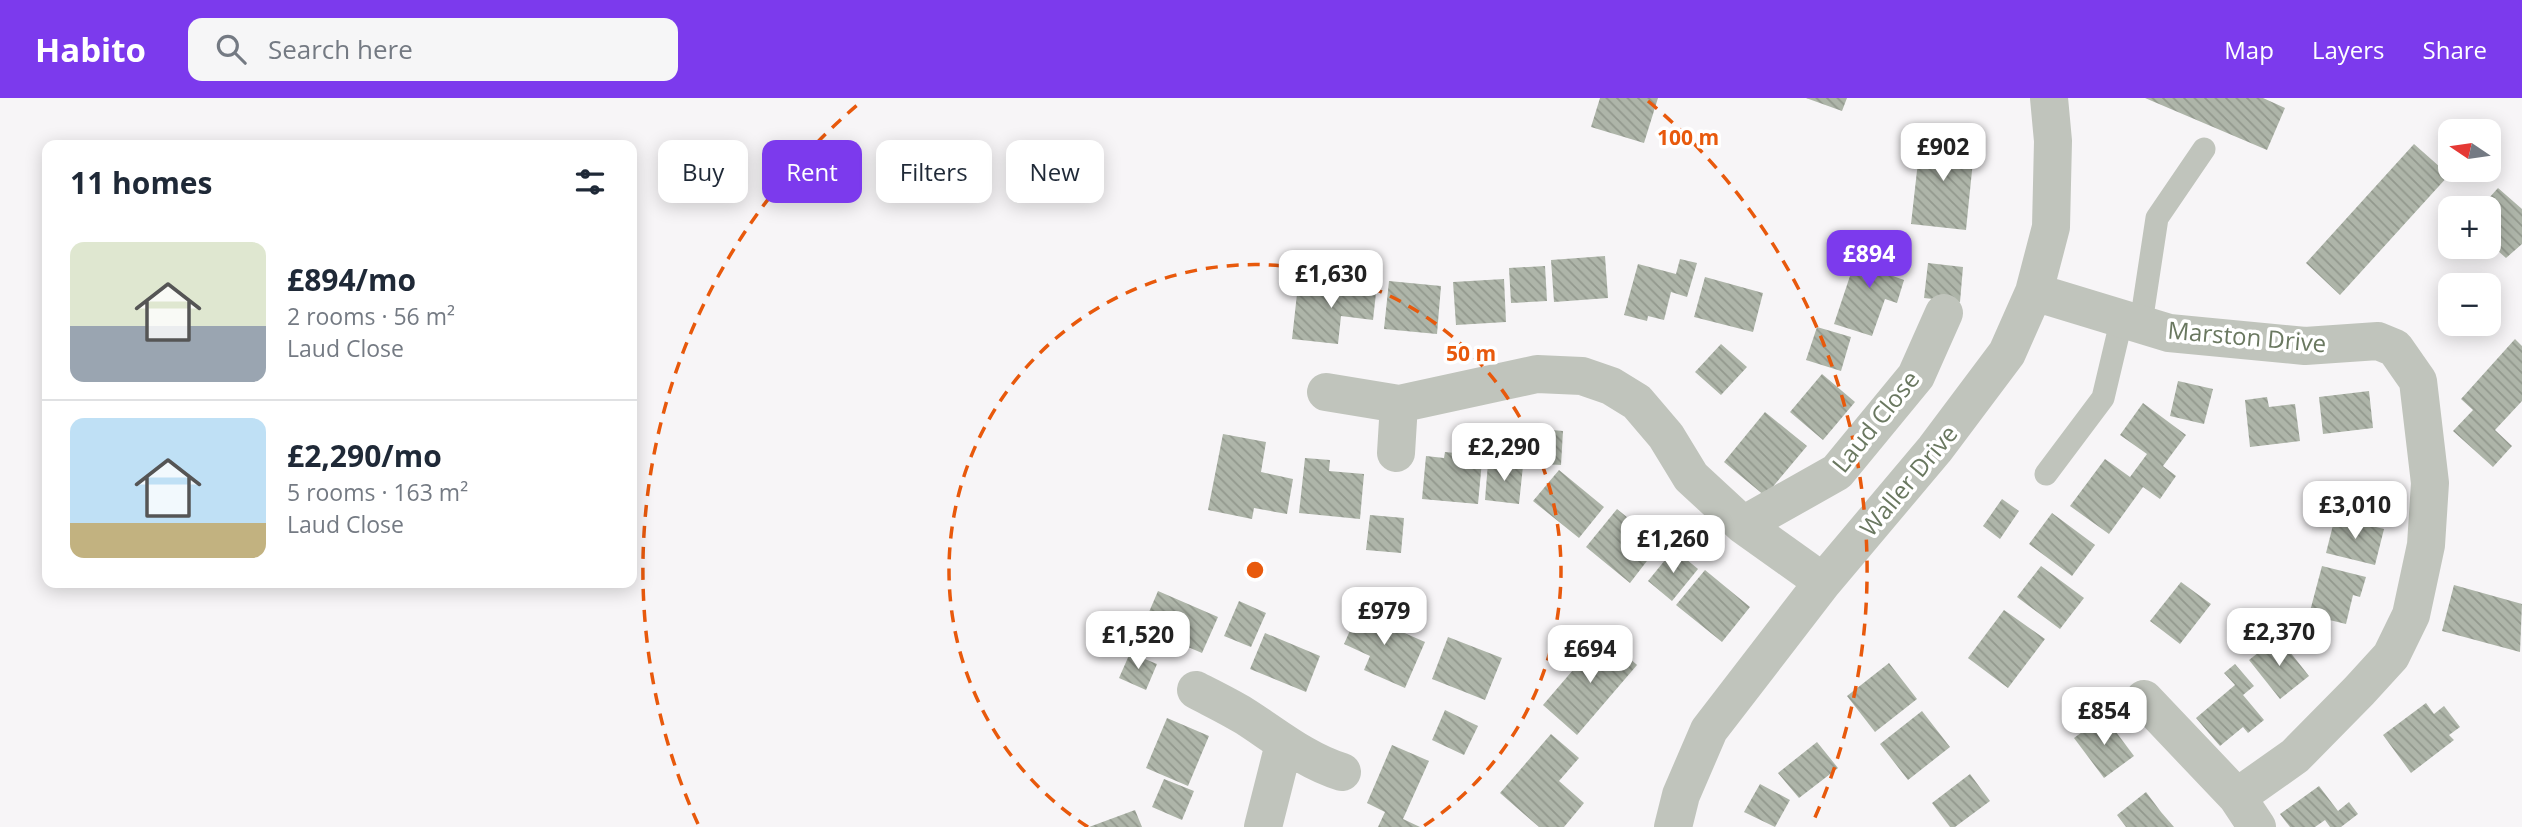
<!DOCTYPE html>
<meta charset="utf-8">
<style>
body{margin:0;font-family:"Open Sans",sans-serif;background:#f6f6f7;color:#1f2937;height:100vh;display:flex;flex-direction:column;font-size:26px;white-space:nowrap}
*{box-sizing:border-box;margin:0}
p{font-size:23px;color:#747a83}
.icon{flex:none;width:38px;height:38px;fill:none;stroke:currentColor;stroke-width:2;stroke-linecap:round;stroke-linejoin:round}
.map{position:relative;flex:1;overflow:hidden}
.side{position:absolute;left:42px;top:42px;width:595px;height:448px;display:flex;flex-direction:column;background:#fff;border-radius:14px;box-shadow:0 4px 18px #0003}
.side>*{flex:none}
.top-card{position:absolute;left:658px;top:42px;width:665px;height:63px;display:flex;gap:14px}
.needle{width:46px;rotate:283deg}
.fabs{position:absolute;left:2438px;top:21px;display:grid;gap:14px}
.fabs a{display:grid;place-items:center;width:63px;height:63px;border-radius:14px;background:#fff;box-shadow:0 4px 18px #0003;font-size:35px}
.price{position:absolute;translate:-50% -60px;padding:0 16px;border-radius:14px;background:#fff;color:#222;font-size:23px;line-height:46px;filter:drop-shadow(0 2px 4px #0008)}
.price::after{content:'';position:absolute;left:50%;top:42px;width:21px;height:16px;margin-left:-10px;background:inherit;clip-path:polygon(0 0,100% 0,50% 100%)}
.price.current{background:#7c3aed;color:#fff}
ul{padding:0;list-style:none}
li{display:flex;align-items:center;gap:21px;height:175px;padding:0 28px}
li+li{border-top:2px solid #e0e1e3}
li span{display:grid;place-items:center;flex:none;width:196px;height:140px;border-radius:14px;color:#555}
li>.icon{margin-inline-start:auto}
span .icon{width:84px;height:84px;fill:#fffc;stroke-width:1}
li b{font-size:30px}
h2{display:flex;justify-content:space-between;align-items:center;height:84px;padding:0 28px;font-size:30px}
.pill{padding:0 24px;border-radius:14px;background:#fff;box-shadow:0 4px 18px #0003;font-size:24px;line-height:63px}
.pill.current{background:#7c3aed;color:#fff}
header{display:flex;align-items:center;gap:42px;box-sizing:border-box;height:98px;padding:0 35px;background:#7c3aed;color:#fff}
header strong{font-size:33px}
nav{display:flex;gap:38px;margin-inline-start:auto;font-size:24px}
.search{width:490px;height:63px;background:#f6f6f7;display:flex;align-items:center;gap:18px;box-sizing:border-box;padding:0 24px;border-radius:14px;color:#747a83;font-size:26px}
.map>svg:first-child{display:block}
.building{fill:url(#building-back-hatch)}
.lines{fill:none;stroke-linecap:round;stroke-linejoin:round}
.service{stroke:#c0c4bc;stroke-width:23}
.minor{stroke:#c0c4bc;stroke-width:38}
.ring{fill:none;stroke:#e8590c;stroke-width:3.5;stroke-dasharray:12 9}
.labels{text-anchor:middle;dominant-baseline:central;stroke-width:7;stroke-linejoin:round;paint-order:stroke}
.street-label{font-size:24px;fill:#6a7860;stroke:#fff}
.centre{fill:#e8590c;stroke:#fff;stroke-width:3.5}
.ring-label{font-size:21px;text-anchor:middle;font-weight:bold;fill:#e8590c;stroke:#fff;stroke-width:7;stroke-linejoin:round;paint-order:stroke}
</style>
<header>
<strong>Habito</strong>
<div class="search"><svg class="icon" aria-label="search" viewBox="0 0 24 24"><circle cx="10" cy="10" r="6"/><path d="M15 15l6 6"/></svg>Search here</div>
<nav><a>Map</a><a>Layers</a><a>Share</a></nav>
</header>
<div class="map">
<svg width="2522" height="729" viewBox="0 0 2522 729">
<defs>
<pattern id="building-back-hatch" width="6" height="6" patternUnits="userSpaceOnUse" patternTransform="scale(1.75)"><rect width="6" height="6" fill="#aeb5a9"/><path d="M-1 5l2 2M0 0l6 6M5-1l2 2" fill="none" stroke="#92988d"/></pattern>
</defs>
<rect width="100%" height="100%" fill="#f7f5f7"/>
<path class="building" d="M1600 0H1658L1644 45 1591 29Z
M1806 0H1847L1842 13Z
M2145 0H2263L2285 10 2267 52Z
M1921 37 1975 43 1966 132 1911 126Z
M2414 46 2449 77 2340 197 2306 165Z
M2498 90 2522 111V146L2506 160 2488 144V110H2480Z
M1861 145 1899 157 1893 178 1904 182 1897 205 1885 201 1872 238 1834 226Z
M1605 158 1608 200 1554 204 1551 162Z
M1680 161 1697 165 1687 199 1671 194 1664 222 1648 218 1647 223 1624 217 1638 166 1676 176Z
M1928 165 1963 169 1960 204 1924 200Z
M1545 168 1547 203 1511 205 1509 170Z
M1705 179 1763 195 1753 234 1694 219Z
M1504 181 1506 224 1456 227 1453 184Z
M1345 182 1377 186 1373 222 1341 218 1338 246 1292 241 1298 187 1343 192Z
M1389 183 1441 188 1437 236 1384 231Z
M1817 229 1851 239 1841 273 1806 262Z
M2515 241 2522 248V303L2495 332 2512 348 2493 369 2453 333 2473 312 2461 301Z
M1721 246 1747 269 1721 297 1695 274Z
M1822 276 1855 304 1823 342 1790 314Z
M2178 283 2213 291 2204 326 2170 318Z
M2369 293 2373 330 2323 336 2319 299Z
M2267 299 2269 309 2295 306 2300 343 2250 349 2245 302Z
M2143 305 2186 337 2163 368 2176 378 2160 401 2143 389 2109 436 2070 408 2105 361 2130 379 2147 356 2120 337Z
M1765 314 1807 348 1765 398 1724 364Z
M1531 330 1563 333 1561 367 1528 365Z
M1223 336 1266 344 1261 374 1293 381 1287 416 1254 410 1252 421 1208 412Z
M1445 354 1466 356 1465 362 1482 363 1478 406 1422 401 1426 358 1444 360Z
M1305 360 1330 362 1329 373 1364 376 1360 421 1299 415Z
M1488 365 1523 368 1519 406 1485 402Z
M1559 372 1604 409 1579 440 1533 403Z
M2002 401 2019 413 2000 441 1983 428Z
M1617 411 1660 446 1630 485 1586 449Z
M2052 415 2095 447 2072 478 2029 446Z
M1370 417 1404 420 1401 455 1366 452Z
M2335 419 2384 431 2375 467 2326 455Z
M1674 451 1698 471 1672 503 1648 483Z
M2041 468 2084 500 2060 531 2017 499Z
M2322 468 2366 479 2360 499 2353 497 2346 526 2309 517Z
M1705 472 1750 509 1722 544 1676 507Z
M2181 484 2211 506 2180 546 2150 523Z
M2454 487 2522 506 2520 554 2442 533Z
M1158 493 1218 519 1202 555 1167 540 1162 553 1137 542Z
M1239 503 1266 515 1251 549 1224 538Z
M1362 506 1388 518 1384 526 1425 544 1405 590 1364 572 1370 558 1344 546Z
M2004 512 2045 541 2008 590 1968 560Z
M1265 535 1320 558 1306 594 1250 571Z
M1603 537 1637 567 1577 637 1543 607Z
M1448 539 1502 560 1485 602 1432 581Z
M2278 539 2309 578 2280 601 2249 562Z
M1130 555 1157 566 1146 592 1119 580Z
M1889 565 1917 601 1875 634 1847 598Z
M2235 566 2254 588 2243 597 2264 622 2248 635 2243 629 2220 648 2196 620 2235 587 2224 575Z
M2426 605 2434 616 2444 608 2460 629 2449 637 2454 642 2411 675 2383 637Z
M1445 612 1478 628 1464 657 1432 642Z
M1922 613 1950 649 1908 682 1880 646Z
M2104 618 2134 658 2104 680 2074 640Z
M1167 620 1209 638 1188 688 1146 670Z
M1551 636 1579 660 1559 683 1584 705 1564 729H1539L1500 695Z
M1817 644 1838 670 1799 700 1778 675Z
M1392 647 1429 663 1403 721 1420 729H1378L1385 714 1367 705Z
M1970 676 1990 703 1955 729H1950L1932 705Z
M1164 681 1194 693 1182 722 1152 709Z
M1760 686 1790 702 1775 729 1744 714Z
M2319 688 2338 713 2349 704 2358 716 2341 729H2330L2325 722 2315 729H2290L2280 716Z
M2146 694 2161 714 2174 729H2126L2117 717Z
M1135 712 1142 729H1089Z"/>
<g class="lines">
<path class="service" d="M2141 225 2157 120 2204 51
M2046 376 2103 300 2122 220"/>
<path class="minor" d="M2034 194 2169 235 2305 248 2378 243 2395 250 2418 283 2430 385 2426 447 2411 517 2391 558 2359 593 2295 658 2237 699
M1326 294 1399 306 1537 276 1582 278 1611 288 1637 304 1666 338 1691 379 1743 427 1823 484
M1396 355 1399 306
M1743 427 1837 374 1916 278 1944 215
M1196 592C1213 601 1230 609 1246 619 1277 639 1306 663 1342 674
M2144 601 2237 699 2257 729
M1263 729 1284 646
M1673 729 1681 697 1709 632 1823 484 1935 351 2007 255 2034 194 2051 129 2053 43 2049 0"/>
</g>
<g class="ring">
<path d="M1088 729A306 306 0 1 1 1422 729"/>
<path d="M698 726A612 612 0 0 1 862 3M1648 3A612 612 0 0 1 1812 726"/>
</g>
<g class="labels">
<g class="street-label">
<text transform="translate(2247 238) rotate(5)">Marston Drive</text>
<text transform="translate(1875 323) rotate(-51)">Laud Close</text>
<text transform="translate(1908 382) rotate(-50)">Waller Drive</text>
</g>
</g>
<circle cx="1255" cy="472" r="10" class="centre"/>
<g class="ring-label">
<text x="1688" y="47">100 m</text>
<text x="1471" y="263">50 m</text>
</g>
</svg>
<div class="fabs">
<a><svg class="needle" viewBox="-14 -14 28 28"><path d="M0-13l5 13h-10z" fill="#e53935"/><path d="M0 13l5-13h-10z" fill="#747a83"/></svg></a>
<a>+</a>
<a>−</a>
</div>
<b class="price" style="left:1943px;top:85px">£902</b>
<b class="price current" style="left:1869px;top:192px">£894</b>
<b class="price" style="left:1331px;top:212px">£1,630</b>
<b class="price" style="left:1504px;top:385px">£2,290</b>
<b class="price" style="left:2355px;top:443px">£3,010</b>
<b class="price" style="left:1673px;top:477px">£1,260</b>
<b class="price" style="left:1384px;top:549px">£979</b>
<b class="price" style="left:2279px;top:570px">£2,370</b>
<b class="price" style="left:1138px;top:573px">£1,520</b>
<b class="price" style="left:1590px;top:587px">£694</b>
<b class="price" style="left:2104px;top:649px">£854</b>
<div class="top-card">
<a class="pill">Buy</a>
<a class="pill current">Rent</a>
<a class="pill">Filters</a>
<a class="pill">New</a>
</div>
<section class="side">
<h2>11 homes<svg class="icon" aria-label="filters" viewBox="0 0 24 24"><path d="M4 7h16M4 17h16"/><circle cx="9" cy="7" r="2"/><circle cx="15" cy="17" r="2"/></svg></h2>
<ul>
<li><span style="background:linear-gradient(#dfe7d0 60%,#9aa5b1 0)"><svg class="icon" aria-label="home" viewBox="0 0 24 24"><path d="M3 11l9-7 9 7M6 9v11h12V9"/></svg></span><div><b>£894/mo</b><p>2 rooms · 56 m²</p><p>Laud Close</p></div></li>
<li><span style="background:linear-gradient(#bfe0f5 75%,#c2b280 0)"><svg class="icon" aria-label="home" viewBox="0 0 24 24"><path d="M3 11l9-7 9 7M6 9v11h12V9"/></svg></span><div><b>£2,290/mo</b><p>5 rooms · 163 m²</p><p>Laud Close</p></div></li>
</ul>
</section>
</div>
